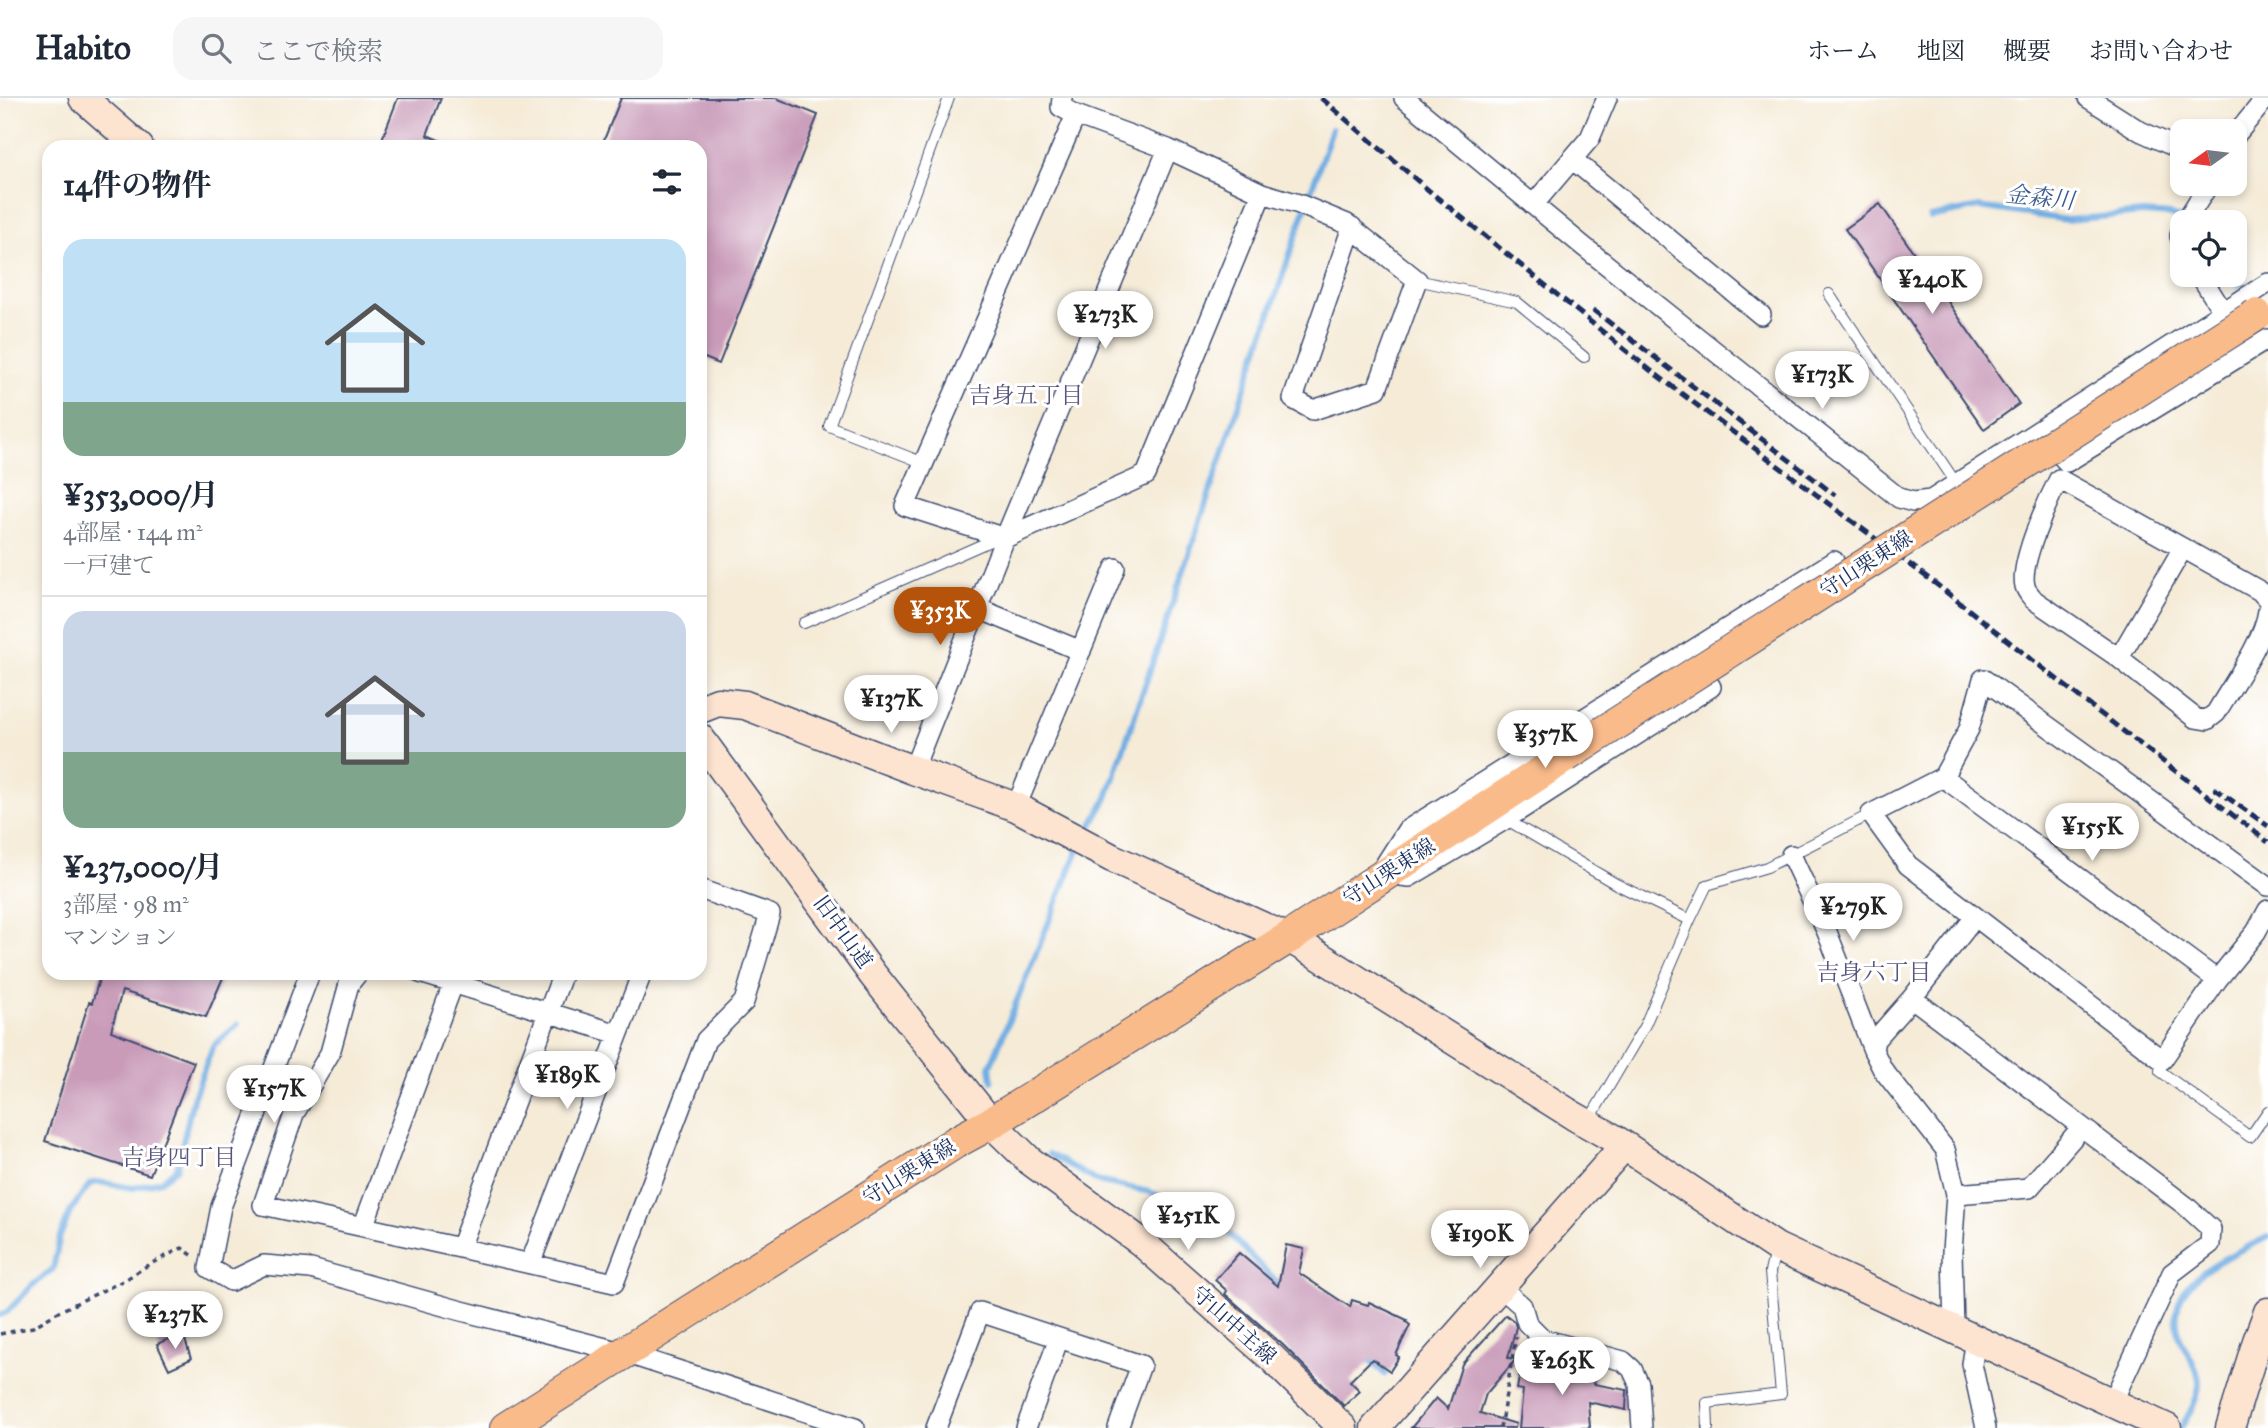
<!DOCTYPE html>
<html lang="ja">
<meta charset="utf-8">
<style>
body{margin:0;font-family:"IM FELL Great Primer","Noto Serif JP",serif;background:#f6f6f7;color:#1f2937;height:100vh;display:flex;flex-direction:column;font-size:26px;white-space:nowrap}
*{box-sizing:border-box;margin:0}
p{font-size:23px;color:#747a83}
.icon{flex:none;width:38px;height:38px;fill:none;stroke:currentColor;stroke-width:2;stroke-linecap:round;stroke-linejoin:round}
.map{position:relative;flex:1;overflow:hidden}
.side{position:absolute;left:42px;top:42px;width:665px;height:840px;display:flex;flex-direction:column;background:#fff;border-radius:21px;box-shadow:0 4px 10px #0003}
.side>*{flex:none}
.needle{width:46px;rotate:256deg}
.tools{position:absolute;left:2170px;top:21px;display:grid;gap:14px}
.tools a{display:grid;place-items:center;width:77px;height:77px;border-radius:14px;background:#fff;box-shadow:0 4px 10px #0003;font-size:35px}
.price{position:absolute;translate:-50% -60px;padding:0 16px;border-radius:24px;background:#fff;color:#222;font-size:23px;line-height:46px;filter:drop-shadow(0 2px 4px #0008)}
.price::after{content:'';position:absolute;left:50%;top:42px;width:21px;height:16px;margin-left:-10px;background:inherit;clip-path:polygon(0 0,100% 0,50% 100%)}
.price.on{background:#b45309;color:#fff}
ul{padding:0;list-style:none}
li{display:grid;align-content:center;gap:14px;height:371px;padding:0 21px}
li+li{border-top:2px solid #e0e1e3}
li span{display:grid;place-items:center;height:217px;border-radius:21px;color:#555}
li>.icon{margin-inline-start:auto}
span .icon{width:126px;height:126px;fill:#fffc;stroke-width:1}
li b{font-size:30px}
h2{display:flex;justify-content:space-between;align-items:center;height:84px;padding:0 21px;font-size:30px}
header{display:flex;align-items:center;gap:42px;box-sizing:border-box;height:98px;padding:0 35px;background:#fff;border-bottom:2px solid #e0e1e3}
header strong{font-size:33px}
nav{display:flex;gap:38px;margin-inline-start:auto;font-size:24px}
.search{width:490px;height:63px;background:#f6f6f7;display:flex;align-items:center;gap:18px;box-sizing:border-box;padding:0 24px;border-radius:21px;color:#747a83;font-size:26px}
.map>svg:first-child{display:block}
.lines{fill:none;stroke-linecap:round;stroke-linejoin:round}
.stream{stroke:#71ade3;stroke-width:6}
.building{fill:#c99bb9}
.lane-casing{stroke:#3c4b70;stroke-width:12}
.street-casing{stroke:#3c4b70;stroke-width:22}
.secondary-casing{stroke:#3c4b70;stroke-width:31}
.primary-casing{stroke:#3c4b70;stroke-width:34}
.path{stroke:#3c4b70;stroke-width:3.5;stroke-dasharray:5 5;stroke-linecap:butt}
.lane{stroke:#fff;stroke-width:10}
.street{stroke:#fff;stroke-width:19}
.secondary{stroke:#fde4d1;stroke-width:28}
.primary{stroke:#fabb8b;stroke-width:32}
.rail{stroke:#1b2f5e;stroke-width:5;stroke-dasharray:10 5;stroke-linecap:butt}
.primary-bridge-casing{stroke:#3c4b70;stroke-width:34;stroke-linecap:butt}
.primary-bridge{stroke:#fabb8b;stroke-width:32}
.labels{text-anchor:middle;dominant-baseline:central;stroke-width:6;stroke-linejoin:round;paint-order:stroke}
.street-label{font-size:21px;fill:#1b2f5e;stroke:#fff}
.water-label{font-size:23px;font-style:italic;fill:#395b8d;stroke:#fff}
.neighbourhood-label{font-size:23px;fill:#58557e;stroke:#fff}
</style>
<header>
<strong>Habito</strong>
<div class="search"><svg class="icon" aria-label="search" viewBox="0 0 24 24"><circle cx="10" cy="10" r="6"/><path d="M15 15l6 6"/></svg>ここで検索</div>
<nav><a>ホーム</a><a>地図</a><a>概要</a><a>お問い合わせ</a></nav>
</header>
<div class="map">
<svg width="2268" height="1330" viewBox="0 0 2268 1330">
<rect width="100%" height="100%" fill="#fff"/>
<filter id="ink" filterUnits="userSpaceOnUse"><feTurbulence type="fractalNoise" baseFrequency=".0143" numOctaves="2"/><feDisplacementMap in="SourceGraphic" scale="14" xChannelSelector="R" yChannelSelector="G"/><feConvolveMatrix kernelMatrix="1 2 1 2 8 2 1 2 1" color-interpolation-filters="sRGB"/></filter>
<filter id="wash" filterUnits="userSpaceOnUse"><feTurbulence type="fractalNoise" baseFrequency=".00686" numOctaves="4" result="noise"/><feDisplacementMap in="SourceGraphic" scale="28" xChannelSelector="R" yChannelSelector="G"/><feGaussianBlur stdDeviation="1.57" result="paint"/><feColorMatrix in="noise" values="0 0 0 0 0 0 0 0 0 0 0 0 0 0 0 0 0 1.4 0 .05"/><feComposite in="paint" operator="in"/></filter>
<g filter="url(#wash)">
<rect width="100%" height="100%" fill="#f5ebd7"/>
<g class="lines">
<path class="stream" d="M1930 119 1979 109 2067 122 2143 115 2171 117 2183 122
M2225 177 2238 187 2250 190
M1085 739 1107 700 1332 31
M992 983 990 969 1078 752
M1049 1056 1097 1083 1150 1094 1216 1122 1283 1191
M0 1217 7 1214 34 1186 53 1171 60 1138 71 1112 90 1086 98 1084 133 1090 161 1083 177 1070 193 1001 213 948 238 926
M1365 1258 1385 1276
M2181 1330C2188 1317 2199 1301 2199 1285 2199 1268 2183 1252 2179 1236 2163 1181 2230 1158 2268 1139"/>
</g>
<g id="blocks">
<path class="building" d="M398 0H441L427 37 455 49H379Z
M621 0H776L818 17 719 266 700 258V49H601Z
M1880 106 2019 306 1984 331 1845 131Z
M101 875H225L206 919 122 893 111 933 194 964 150 1077 45 1043 89 904 92 905Z
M1286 1147 1304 1151 1299 1175 1350 1209 1352 1202 1368 1207 1369 1204 1407 1222 1406 1224 1410 1227 1396 1257 1399 1259 1390 1273 1372 1261 1350 1283 1360 1293 1344 1308 1283 1247 1225 1196 1227 1193 1215 1182 1239 1155 1278 1188Z
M1506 1217 1514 1223 1516 1229 1508 1260 1516 1261 1486 1296 1480 1315 1516 1326 1515 1330H1411L1436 1300 1448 1311 1462 1266Z
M183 1235 191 1261 169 1271 157 1246Z
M1522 1262 1570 1271 1569 1274 1595 1278 1594 1286 1627 1292 1626 1312 1588 1304 1590 1329 1587 1330H1519L1523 1292 1517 1291Z"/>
</g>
</g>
<g filter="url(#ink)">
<use href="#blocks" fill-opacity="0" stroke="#3c4b70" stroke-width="2"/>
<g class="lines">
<g class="lane-casing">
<path id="lane" d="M1417 182 1517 204 1584 259
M1829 196 1956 385
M924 365 829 328 949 0
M804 525 997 440
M1507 722 1616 786 1690 822
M2162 962 2160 973 2250 1039 2268 1013
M1588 1024 1645 927 1690 822 1707 787 1767 769 1871 716
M1708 1330 1707 1305 1781 1296 1770 1174 1775 1153"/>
</g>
<g class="street-casing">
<path id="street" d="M1062 0 1061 9 1076 17
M1404 0 1583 148 1899 400 1913 404 1931 402 2038 333 2067 364 2268 241
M2088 0 2140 33 2182 52
M2235 38 2266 0
M1572 61 1761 217
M1262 95 1146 377 1005 440 905 408 1076 17 1168 51 1262 95 1299 106 1347 126 1417 182 1377 291 1313 312 1293 301 1352 129
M1533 107 1590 40 1607 0
M2185 124 2209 86
M2182 130 2180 138 2182 145
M2200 177 2223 214 2234 220
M2038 333 2268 185
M2268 502 2260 493 2059 381C2048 402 2019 466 2025 488 2026 493 2031 498 2034 502L2119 560 2195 620 2207 622 2216 615C2232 587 2264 543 2268 513
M977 510 1081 553
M2119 560 2183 450
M913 672 1005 440 1168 51
M1943 679 2217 882
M1016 709 1115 470
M1791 757 1827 834 1873 952
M1381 773 1407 732 1834 463
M1401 778 1409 779 1506 721 1711 589 1695 564
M2268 788 1983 581 1969 631 1943 679 1871 716 1908 767 2162 962 2217 882 2256 834 2268 812
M310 875 221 1109 209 1170 231 1183 264 1167 311 1171 458 1212 625 1255 855 1330
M358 875 349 886 330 955 294 1016 263 1107 460 1150 563 875
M420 875 618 936
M1912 900 2186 1108 2211 1131 2210 1146 2172 1175 2112 1305
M1956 1096 2029 1090 2082 1029
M363 1129 453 886
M460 1150 614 1185 706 942 744 904 770 816 700 791
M530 1166 642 875
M1499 1188 1522 1208 1527 1225 1543 1241 1623 1263 1632 1271 1639 1286 1642 1330
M1954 1231 1952 1154 1956 1096 1945 1051 1883 972 1873 952 1875 942 1912 900 1975 819
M1976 1241 1972 1266 1986 1330
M936 1330 980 1214 1141 1267 1118 1330
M1026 1330 1059 1240"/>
</g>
<g class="secondary-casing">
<path id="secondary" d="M83 0 139 49
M700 611 718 604 745 607 913 672 1016 709 1112 760 1288 840 1318 857 1574 1018 1613 1040 1776 1149 2167 1330
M700 640 873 877 991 1025 1030 1063 1141 1144 1271 1259 1343 1330
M1375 1330 1624 1048
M2230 1330 2257 1243 2268 1214"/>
</g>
<g class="primary-casing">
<path id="primary" d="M506 1330 956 1044 991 1025 1288 840 1566 658"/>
</g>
<path class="path" d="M0 1236 33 1229 60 1213 125 1182 148 1167 182 1150 192 1157
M1500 1330 1516 1239"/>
<use href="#lane" class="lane"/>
<use href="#street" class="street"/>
<use href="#secondary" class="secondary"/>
<use href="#primary" class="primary"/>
<path class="rail" d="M1321 0 1433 96 1650 272 1936 486 2092 609 2268 744
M1593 212 1835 397
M2214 690 2268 728"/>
<g class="primary-bridge-casing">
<path id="primary-bridge" d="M1566 658 2256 217"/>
</g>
<use href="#primary-bridge" class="primary-bridge"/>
</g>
</g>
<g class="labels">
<g class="street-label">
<text transform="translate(1866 466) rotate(-33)">守山栗東線</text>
<text transform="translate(1389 774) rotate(-33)">守山栗東線</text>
<text transform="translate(843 834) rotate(54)">旧中山道</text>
<text transform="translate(909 1074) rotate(-32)">守山栗東線</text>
<text transform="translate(1234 1227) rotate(42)">守山中主線</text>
</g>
<g class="water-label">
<text transform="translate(2040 99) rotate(6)">金森川</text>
</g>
<g class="neighbourhood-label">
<text x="1026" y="297">吉身五丁目</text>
<text x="1874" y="874">吉身六丁目</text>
<text x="179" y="1059">吉身四丁目</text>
</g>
</g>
</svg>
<div class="tools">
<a><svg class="needle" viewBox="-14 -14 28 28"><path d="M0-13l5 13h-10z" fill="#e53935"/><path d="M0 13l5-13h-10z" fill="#747a83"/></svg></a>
<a><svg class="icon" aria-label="locate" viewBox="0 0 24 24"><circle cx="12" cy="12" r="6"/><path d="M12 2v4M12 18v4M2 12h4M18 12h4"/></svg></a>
</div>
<b class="price" style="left:1932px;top:218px">¥240K</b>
<b class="price" style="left:1105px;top:253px">¥273K</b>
<b class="price" style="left:1822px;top:313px">¥173K</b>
<b class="price on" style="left:940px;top:549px">¥353K</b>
<b class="price" style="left:891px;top:637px">¥137K</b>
<b class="price" style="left:1545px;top:672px">¥357K</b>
<b class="price" style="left:2092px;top:765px">¥155K</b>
<b class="price" style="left:1853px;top:845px">¥279K</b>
<b class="price" style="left:567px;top:1013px">¥189K</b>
<b class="price" style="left:274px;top:1027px">¥157K</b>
<b class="price" style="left:1188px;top:1154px">¥251K</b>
<b class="price" style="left:1480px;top:1172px">¥190K</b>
<b class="price" style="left:175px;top:1253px">¥237K</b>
<b class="price" style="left:1562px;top:1299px">¥263K</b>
<section class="side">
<h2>14件の物件<svg class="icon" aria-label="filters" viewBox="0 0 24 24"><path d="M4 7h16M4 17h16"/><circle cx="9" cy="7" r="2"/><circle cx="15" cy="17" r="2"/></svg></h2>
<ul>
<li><span style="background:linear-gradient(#bfe0f5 75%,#7fa58c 0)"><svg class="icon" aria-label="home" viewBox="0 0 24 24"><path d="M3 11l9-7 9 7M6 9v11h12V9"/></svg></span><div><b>¥353,000/月</b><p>4部屋 · 144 m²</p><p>一戸建て</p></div></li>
<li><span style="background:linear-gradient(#c9d6e8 65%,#7fa58c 0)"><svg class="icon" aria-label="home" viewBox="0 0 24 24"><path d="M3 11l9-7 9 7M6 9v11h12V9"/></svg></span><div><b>¥237,000/月</b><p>3部屋 · 98 m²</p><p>マンション</p></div></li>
</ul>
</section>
</div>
